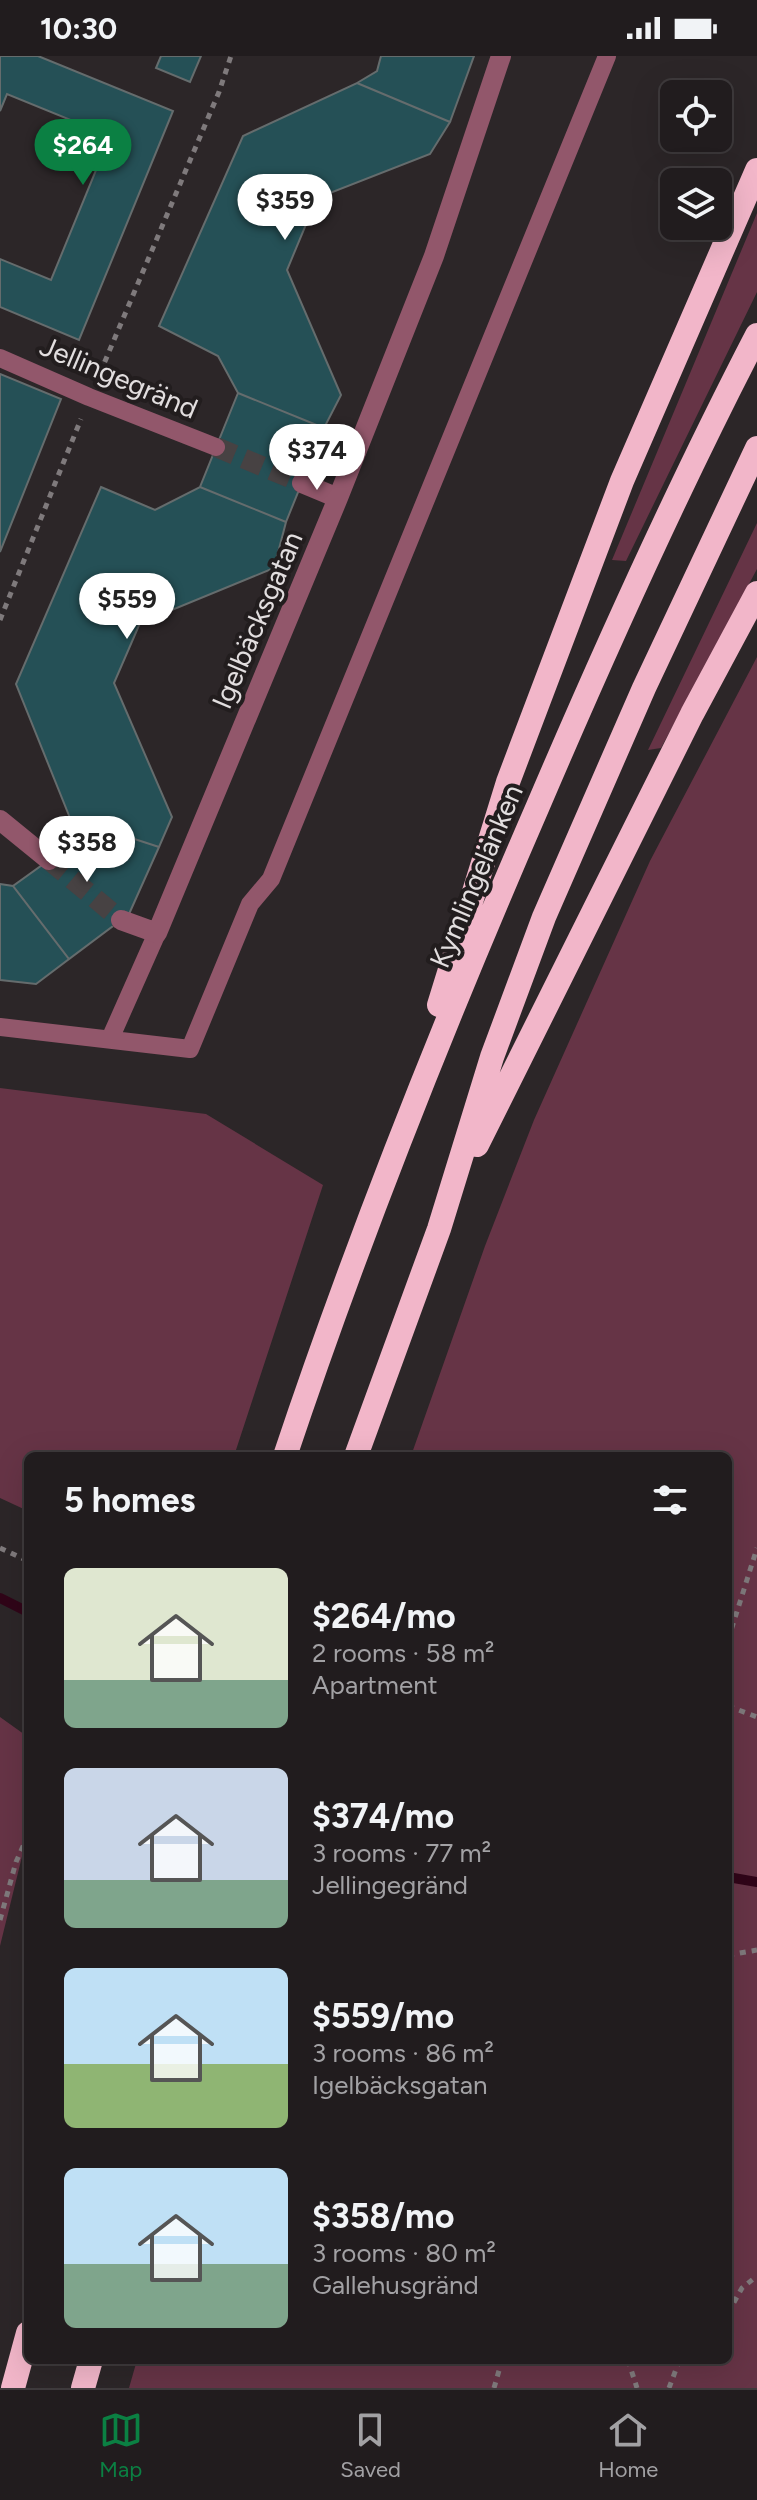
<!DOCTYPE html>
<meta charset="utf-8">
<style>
body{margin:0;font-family:Figtree,sans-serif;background:#292527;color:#f1f3f6;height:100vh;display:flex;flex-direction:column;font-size:30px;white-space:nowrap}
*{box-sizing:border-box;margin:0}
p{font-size:26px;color:#a2a1a4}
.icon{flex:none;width:44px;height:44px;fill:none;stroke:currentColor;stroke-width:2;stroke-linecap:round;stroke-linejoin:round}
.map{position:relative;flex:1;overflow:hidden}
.drawer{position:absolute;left:24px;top:1396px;width:708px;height:912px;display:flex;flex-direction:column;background:#211c1e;border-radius:12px;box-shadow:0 8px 32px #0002,0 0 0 2px #3e3a3c}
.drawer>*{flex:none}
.buttons{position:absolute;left:660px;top:24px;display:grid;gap:16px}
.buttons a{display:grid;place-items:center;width:72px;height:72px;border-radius:12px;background:#211c1e;box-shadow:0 8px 32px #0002,0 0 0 2px #3e3a3c;font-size:40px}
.price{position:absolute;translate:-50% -68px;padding:0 18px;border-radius:28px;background:#fff;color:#222;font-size:26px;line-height:52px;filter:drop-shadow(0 2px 4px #0008)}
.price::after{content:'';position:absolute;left:50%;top:48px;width:24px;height:18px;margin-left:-12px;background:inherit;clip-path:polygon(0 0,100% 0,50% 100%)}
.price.active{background:#0b8043;color:#fff}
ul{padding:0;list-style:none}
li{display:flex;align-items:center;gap:24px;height:200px;padding:0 40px}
li span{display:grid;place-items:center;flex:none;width:224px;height:160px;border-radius:12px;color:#555}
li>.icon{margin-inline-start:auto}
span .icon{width:96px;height:96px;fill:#fffc;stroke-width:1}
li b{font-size:34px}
h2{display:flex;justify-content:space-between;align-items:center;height:96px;padding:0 40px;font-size:34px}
.status{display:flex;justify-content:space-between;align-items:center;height:56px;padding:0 40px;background:#211c1e;direction:ltr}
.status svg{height:22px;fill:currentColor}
.tabs{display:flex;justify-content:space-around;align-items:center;height:112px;border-top:2px solid #3e3a3c;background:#211c1e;font-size:22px;color:#a2a1a4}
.tabs a{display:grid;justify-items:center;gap:4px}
.tabs .active{color:#0b8043}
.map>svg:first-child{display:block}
.green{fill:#663446}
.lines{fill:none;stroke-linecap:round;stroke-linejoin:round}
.stream{stroke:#300518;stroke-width:10}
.building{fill:#255056;stroke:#656c6d;stroke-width:2}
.street-tunnel{stroke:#474243;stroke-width:20;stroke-dasharray:20 10;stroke-linecap:butt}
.path{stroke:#7f7a7c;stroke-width:5;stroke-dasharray:6 6;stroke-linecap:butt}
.lane{stroke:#92576b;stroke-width:18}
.street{stroke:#92576b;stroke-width:20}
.highway{stroke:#f2b6c9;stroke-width:24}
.labels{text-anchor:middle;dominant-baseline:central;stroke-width:8;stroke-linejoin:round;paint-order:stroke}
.street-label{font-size:28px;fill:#e2dedf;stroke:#221d1e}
</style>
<div class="status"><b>10:30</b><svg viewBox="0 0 49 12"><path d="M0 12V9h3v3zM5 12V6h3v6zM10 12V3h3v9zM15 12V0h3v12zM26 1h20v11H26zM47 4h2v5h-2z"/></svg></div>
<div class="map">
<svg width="757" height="2332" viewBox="0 0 757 2332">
<rect width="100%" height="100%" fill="#2c2628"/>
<path class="green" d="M757 157V236L626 505 612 504Z
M757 467V513L661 692 648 694Z
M757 601V2332H129L137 2304H728V1400H411L485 1190 534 1064 650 805Z
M0 1032 206 1058 323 1129 234 1400H28V1455L0 1442Z
M0 1661 28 1681V1776L0 1890Z"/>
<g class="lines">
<path class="stream" d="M0 1542 28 1556
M728 1821 757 1826"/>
</g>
<path class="building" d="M0 0H38L173 55 79 284 0 251V203L51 224 110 80 7 38 0 55Z
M161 0H201L190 26 156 12Z
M381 0H474L450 66 357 27 377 15Z
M357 27 450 66 430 98 317 142 287 214 341 339 324 372 238 337 218 300 159 270 243 80Z
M0 318 61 343 0 496Z
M238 337 324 372 286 466 200 431Z
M101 431 155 454 200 431 286 466 274 512 140 567 114 627 172 761 159 791 70 762 16 628Z
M70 762 159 791 129 858 69 903 13 830 49 804Z
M0 828 13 830 69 903 36 928 0 924Z"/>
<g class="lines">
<path class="street-tunnel" d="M216 391 302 427
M49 804 121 864"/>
<path class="path" d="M100 317 219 36 231 0
M0 564 81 363
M0 1492 28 1505
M728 1584 757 1492
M728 1650 757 1661
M0 1864 16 1806 28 1779
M728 1899 757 1894
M728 2257 742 2232 757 2220
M628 2304 637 2332
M494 2332 502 2304
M669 2332 678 2308 682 2304"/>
<path class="lane" d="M0 302 89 341 216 391
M0 971 190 993 250 848 271 823 607 0
M110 983 157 877"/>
<path class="street" d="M302 427 338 442
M0 764 49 804
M121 864 157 877 338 442 434 200 501 0"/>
<path class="highway" d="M439 949 508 726 622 425 757 114
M477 1089 692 658 757 537
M285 1400C359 1179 445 964 538 750 606 591 677 433 757 279
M356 1400 439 1173 492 1001 544 861 644 632 757 392
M13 2332 28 2277
M83 2332 91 2304"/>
</g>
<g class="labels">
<g class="street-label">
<text transform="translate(119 321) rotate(23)">Jellingegränd</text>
<text transform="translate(257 564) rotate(-67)">Igelbäcksgatan</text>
<text transform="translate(476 820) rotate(-67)">Kymlingelänken</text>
</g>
</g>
</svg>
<div class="buttons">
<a><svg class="icon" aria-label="locate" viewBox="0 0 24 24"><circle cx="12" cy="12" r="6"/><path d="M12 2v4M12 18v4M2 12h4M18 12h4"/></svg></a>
<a><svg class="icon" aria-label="layers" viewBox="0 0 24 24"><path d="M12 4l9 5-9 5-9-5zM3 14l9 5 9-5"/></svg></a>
</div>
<b class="price active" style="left:83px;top:131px">$264</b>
<b class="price" style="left:285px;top:186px">$359</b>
<b class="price" style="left:317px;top:436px">$374</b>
<b class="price" style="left:127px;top:585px">$559</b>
<b class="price" style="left:87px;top:828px">$358</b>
<section class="drawer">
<h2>5 homes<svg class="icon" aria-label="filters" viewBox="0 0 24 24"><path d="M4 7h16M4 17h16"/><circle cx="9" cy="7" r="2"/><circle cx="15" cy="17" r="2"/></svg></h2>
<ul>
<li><span style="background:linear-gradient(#dfe7d0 70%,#7fa58c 0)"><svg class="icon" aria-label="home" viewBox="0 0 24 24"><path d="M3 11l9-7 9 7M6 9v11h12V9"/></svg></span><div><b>$264/mo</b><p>2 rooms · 58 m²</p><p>Apartment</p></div></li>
<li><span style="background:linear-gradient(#c9d6e8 70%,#7fa58c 0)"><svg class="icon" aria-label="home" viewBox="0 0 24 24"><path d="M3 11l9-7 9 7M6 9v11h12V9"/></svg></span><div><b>$374/mo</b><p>3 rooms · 77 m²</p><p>Jellingegränd</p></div></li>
<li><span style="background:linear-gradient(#bfe0f5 60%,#8fb573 0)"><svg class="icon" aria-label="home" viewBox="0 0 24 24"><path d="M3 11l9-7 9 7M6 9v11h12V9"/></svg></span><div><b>$559/mo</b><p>3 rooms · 86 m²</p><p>Igelbäcksgatan</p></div></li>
<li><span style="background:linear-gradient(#bfe0f5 60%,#7fa58c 0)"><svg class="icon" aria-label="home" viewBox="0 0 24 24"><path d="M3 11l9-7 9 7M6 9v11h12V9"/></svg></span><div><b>$358/mo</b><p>3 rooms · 80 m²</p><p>Gallehusgränd</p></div></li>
</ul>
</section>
</div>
<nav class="tabs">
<a class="active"><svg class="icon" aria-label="map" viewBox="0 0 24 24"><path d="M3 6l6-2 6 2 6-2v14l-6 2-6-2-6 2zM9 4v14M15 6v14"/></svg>Map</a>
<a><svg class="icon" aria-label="saved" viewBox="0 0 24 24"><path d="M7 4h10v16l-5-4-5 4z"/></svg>Saved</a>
<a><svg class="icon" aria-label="home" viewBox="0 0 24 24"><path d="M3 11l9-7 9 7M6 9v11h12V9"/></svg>Home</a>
</nav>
